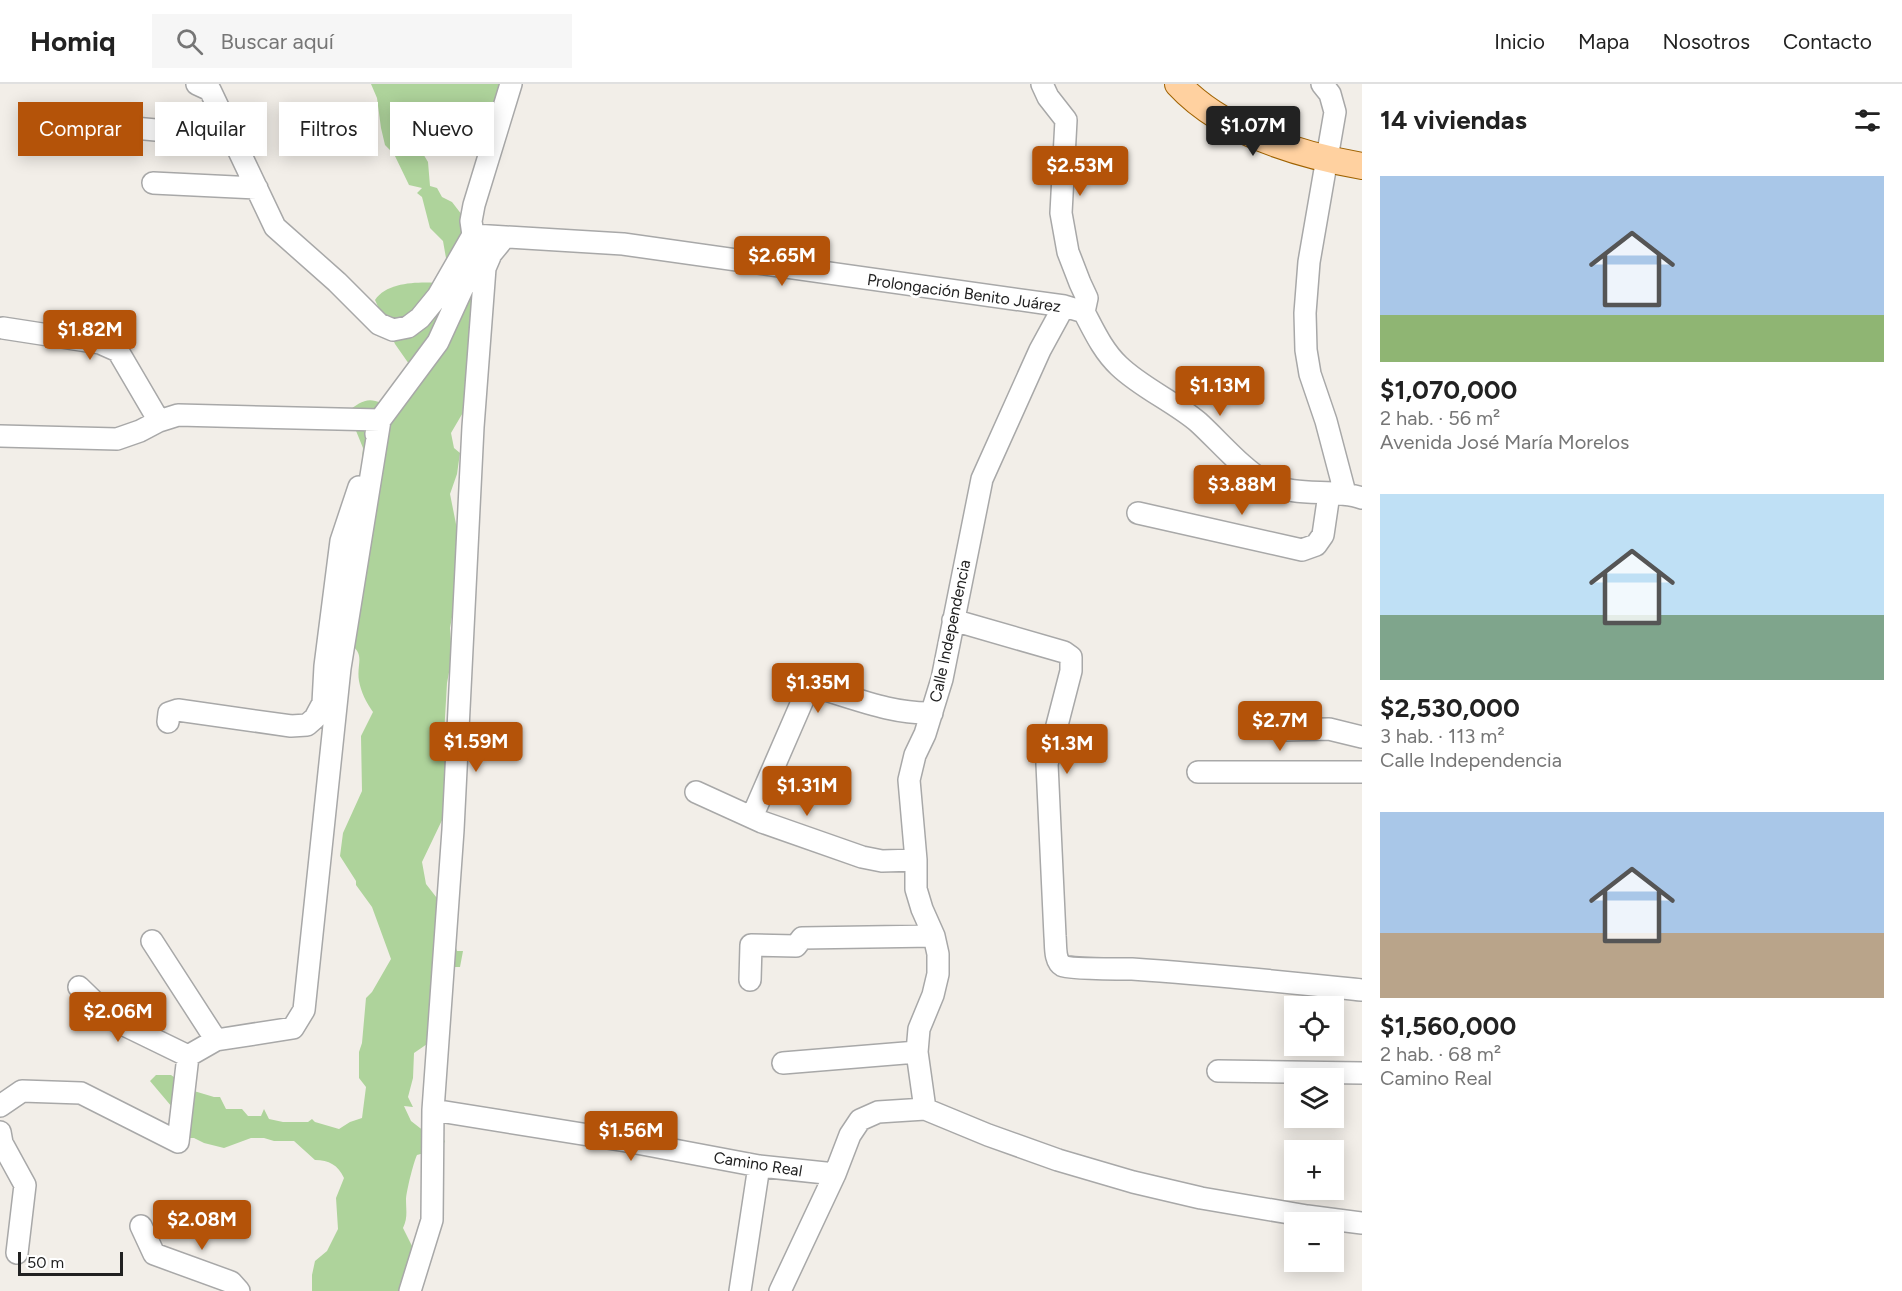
<!DOCTYPE html>
<html lang="es">
<meta charset="utf-8">
<style>
body{margin:0;font-family:Figtree,sans-serif;background:#f6f6f6;color:#222;height:100vh;display:flex;flex-direction:column;font-size:22px;white-space:nowrap}
*{box-sizing:border-box;margin:0}
p{font-size:20px;color:#767676}
.icon{flex:none;width:33px;height:33px;fill:none;stroke:currentColor;stroke-width:2;stroke-linecap:round;stroke-linejoin:round}
.map{position:relative;flex:1;overflow:hidden}
.details{display:flex;flex-direction:column;background:#fff;width:540px}
.details>*{flex:none}
.guide{position:absolute;left:18px;top:18px;width:570px;height:54px;display:flex;gap:12px}
.fabs{position:absolute;left:1284px;top:912px;display:grid;gap:12px}
.fabs a{display:grid;place-items:center;width:60px;height:60px;border-radius:0px;background:#fff;box-shadow:0 3px 15px #0003;font-size:30px}
.scale{position:absolute;left:18px;bottom:15px;width:105px;box-sizing:border-box;padding-left:6px;border:3px solid #212121;border-top:0;font-size:16px;line-height:21px;white-space:nowrap;color:#212121;-webkit-text-stroke:4px #fff;paint-order:stroke}
.price{position:absolute;translate:-50% -51px;padding:0 14px;border-radius:6px;background:#b45309;color:#fff;font-size:20px;line-height:39px;filter:drop-shadow(0 2px 3px #0008)}
.price::after{content:'';position:absolute;left:50%;top:36px;width:18px;height:14px;margin-left:-9px;background:inherit;clip-path:polygon(0 0,100% 0,50% 100%)}
.price.on{background:#222;color:#fff}
ul{padding:0;list-style:none}
li{display:grid;align-content:center;gap:12px;height:318px;padding:0 18px}
li span{display:grid;place-items:center;height:186px;border-radius:0px;color:#555}
li>.icon{margin-inline-start:auto}
span .icon{width:108px;height:108px;fill:#fffc;stroke-width:1}
li b{font-size:26px}
h2{display:flex;justify-content:space-between;align-items:center;height:72px;padding:0 18px;font-size:26px}
.tag{padding:0 21px;border-radius:0px;background:#fff;box-shadow:0 3px 15px #0003;font-size:21px;line-height:54px}
.tag.on{background:#b45309;color:#fff}
header{display:flex;align-items:center;gap:36px;box-sizing:border-box;height:84px;padding:0 30px;background:#fff;border-bottom:2px solid #e0e0e0}
header strong{font-size:28px}
nav{display:flex;gap:33px;margin-inline-start:auto;font-size:21px}
.search{width:420px;height:54px;background:#f6f6f6;display:flex;align-items:center;gap:15px;box-sizing:border-box;padding:0 21px;border-radius:0px;color:#767676;font-size:22px}
main{display:flex;flex:1;min-height:0}
.map>svg:first-child{display:block}
.forest{fill:#aed39b}
.lines{fill:none;stroke-linecap:round;stroke-linejoin:round}
.minor-casing{stroke:#a8a8a8;stroke-width:24}
.major-casing{stroke:#9f6200;stroke-width:28}
.minor{stroke:#fff;stroke-width:21}
.major{stroke:#ffd1a0;stroke-width:26}
.labels{text-anchor:middle;dominant-baseline:central;stroke-width:6;stroke-linejoin:round;paint-order:stroke}
.street-label{font-size:16px;fill:#212121;stroke:#fff}
</style>
<header>
<strong>Homiq</strong>
<div class="search"><svg class="icon" aria-label="search" viewBox="0 0 24 24"><circle cx="10" cy="10" r="6"/><path d="M15 15l6 6"/></svg>Buscar aquí</div>
<nav><a>Inicio</a><a>Mapa</a><a>Nosotros</a><a>Contacto</a></nav>
</header>
<main>
<div class="map">
<svg width="1362" height="1207" viewBox="0 0 1362 1207">
<rect width="100%" height="100%" fill="#f2eee8"/>
<path class="forest" d="M371 0H521L501 15 487 20 470 35C456 29 444 26 431 19L416 40 419 63 428 78 430 102 437 104 442 113 452 118 462 131 480 142H492L491 150 496 175 475 308 451 349 454 364 460 369 457 390 450 410 458 450 455 517 450 544 452 573 447 599 444 651 448 687 444 732 422 778 426 800 440 818 457 867H463L460 883H448L429 915 437 950 430 958 414 969 413 994 408 1013 413 1023 404 1022 411 1037 429 1051 438 1050 445 1057 442 1064 417 1071C413 1080 407 1105 406 1115 406 1126 408 1134 403 1144L415 1168 407 1200 399 1207H312V1191L315 1177 327 1167 338 1145 336 1114 344 1094C338 1081 329 1076 315 1076L294 1057H274L264 1054H251L224 1064 204 1059 194 1054H183L172 1023 150 997 156 991H171L194 1007 214 1013H220L226 1025H242L248 1032H261L264 1025 269 1035 283 1038H308L312 1035 315 1038 339 1045 350 1038 362 1034 366 1003 359 994V968L362 959 366 914 372 908 391 875 372 823 356 801V797L340 772 343 749 362 707 361 652 373 628C366 618 361 608 359 597 356 579 367 569 347 559L363 364 348 327C359 319 367 312 381 319L409 280 395 260 375 216C388 197 420 198 441 199L449 191 443 157 430 144 422 113 417 109 422 104 409 101 394 70 385 61 381 44 377 14Z"/>
<g class="lines">
<g class="minor-casing">
<path id="minor" d="M197 0 210 6 275 143 337 198 379 240 393 246 408 243 420 234 438 212 473 151 623 160 1064 222 1084 228
M1042 0 1048 13 1066 36 1061 129 1068 168 1080 199 1087 214 1084 228
M1322 0 1330 10 1335 28 1309 178 1305 229 1306 266 1310 290 1326 337 1345 409
M134 44 232 53
M153 99 257 104
M473 151 471 137 474 121 511 0
M1084 228C1094 247 1103 267 1119 282 1142 304 1173 317 1198 338 1219 357 1243 386 1267 399 1297 414 1332 404 1362 414
M3 244 100 259 118 267 159 337
M376 350 380 336 438 258 481 164
M0 352 117 355 140 347 159 337 178 331 380 336 340 584 304 926 293 944 216 956 188 972 178 1058 81 1009 22 1007 0 1022
M1138 429 1302 466 1316 461 1323 451 1329 410
M953 536 1064 568 1071 573V587L1047 680 1055 852C1056 861 1054 877 1063 882 1068 885 1121 885 1132 885 1209 890 1285 898 1362 906
M168 638 169 629 178 626 291 642 307 641 315 634 323 619 325 582 341 457 359 403
M1284 646 1329 645 1362 653
M1198 688H1362
M696 708 762 738 862 773 882 777 916 776
M752 733 805 611 812 605H822C859 616 894 630 932 629
M152 857 216 956
M750 896 751 861 796 862 802 854 934 852
M79 903 112 935 188 972
M783 979 917 968
M1218 987 1362 989
M925 1025 917 968 919 945 933 911 938 890V870L934 852 922 825 916 805V776L909 696 915 671 925 650 942 595 982 395 1040 266 1064 222
M433 1026 626 1057 759 1082 835 1090
M0 1048 2 1059 25 1101 17 1169
M141 1142 154 1170 231 1198 239 1207
M410 1207 432 1136 433 1026 453 746 473 343 485 184 491 170 504 154
M740 1207 759 1082
M780 1207 835 1090 850 1051 860 1036 878 1028 925 1025 988 1051 1058 1076 1133 1098 1201 1114 1307 1132 1362 1139"/>
</g>
<g class="major-casing">
<path id="major" d="M1178 0C1222 48 1300 71 1362 82"/>
</g>
<use href="#minor" class="minor"/>
<use href="#major" class="major"/>
</g>
<g class="labels">
<g class="street-label">
<text transform="translate(964 209) rotate(8)">Prolongación Benito Juárez</text>
<text transform="translate(950 547) rotate(-78)">Calle Independencia</text>
<text transform="translate(758 1080) rotate(9)">Camino Real</text>
</g>
</g>
</svg>
<div class="fabs">
<a><svg class="icon" aria-label="locate" viewBox="0 0 24 24"><circle cx="12" cy="12" r="6"/><path d="M12 2v4M12 18v4M2 12h4M18 12h4"/></svg></a>
<a><svg class="icon" aria-label="layers" viewBox="0 0 24 24"><path d="M12 4l9 5-9 5-9-5zM3 14l9 5 9-5"/></svg></a>
<a>+</a>
<a>−</a>
</div>
<div class="scale">50 m</div>
<b class="price on" style="left:1253px;top:73px">$1.07M</b>
<b class="price" style="left:1080px;top:113px">$2.53M</b>
<b class="price" style="left:782px;top:203px">$2.65M</b>
<b class="price" style="left:90px;top:277px">$1.82M</b>
<b class="price" style="left:1220px;top:333px">$1.13M</b>
<b class="price" style="left:1242px;top:432px">$3.88M</b>
<b class="price" style="left:818px;top:630px">$1.35M</b>
<b class="price" style="left:1280px;top:668px">$2.7M</b>
<b class="price" style="left:476px;top:689px">$1.59M</b>
<b class="price" style="left:1067px;top:691px">$1.3M</b>
<b class="price" style="left:807px;top:733px">$1.31M</b>
<b class="price" style="left:118px;top:959px">$2.06M</b>
<b class="price" style="left:631px;top:1078px">$1.56M</b>
<b class="price" style="left:202px;top:1167px">$2.08M</b>
<div class="guide">
<a class="tag on">Comprar</a>
<a class="tag">Alquilar</a>
<a class="tag">Filtros</a>
<a class="tag">Nuevo</a>
</div>
</div>
<section class="details">
<h2>14 viviendas<svg class="icon" aria-label="filters" viewBox="0 0 24 24"><path d="M4 7h16M4 17h16"/><circle cx="9" cy="7" r="2"/><circle cx="15" cy="17" r="2"/></svg></h2>
<ul>
<li><span style="background:linear-gradient(#a9c7e8 75%,#8fb573 0)"><svg class="icon" aria-label="home" viewBox="0 0 24 24"><path d="M3 11l9-7 9 7M6 9v11h12V9"/></svg></span><div><b>$1,070,000</b><p>2 hab. · 56 m²</p><p>Avenida José María Morelos</p></div></li>
<li><span style="background:linear-gradient(#bfe0f5 65%,#7fa58c 0)"><svg class="icon" aria-label="home" viewBox="0 0 24 24"><path d="M3 11l9-7 9 7M6 9v11h12V9"/></svg></span><div><b>$2,530,000</b><p>3 hab. · 113 m²</p><p>Calle Independencia</p></div></li>
<li><span style="background:linear-gradient(#a9c7e8 65%,#b9a48a 0)"><svg class="icon" aria-label="home" viewBox="0 0 24 24"><path d="M3 11l9-7 9 7M6 9v11h12V9"/></svg></span><div><b>$1,560,000</b><p>2 hab. · 68 m²</p><p>Camino Real</p></div></li>
</ul>
</section>
</main>
